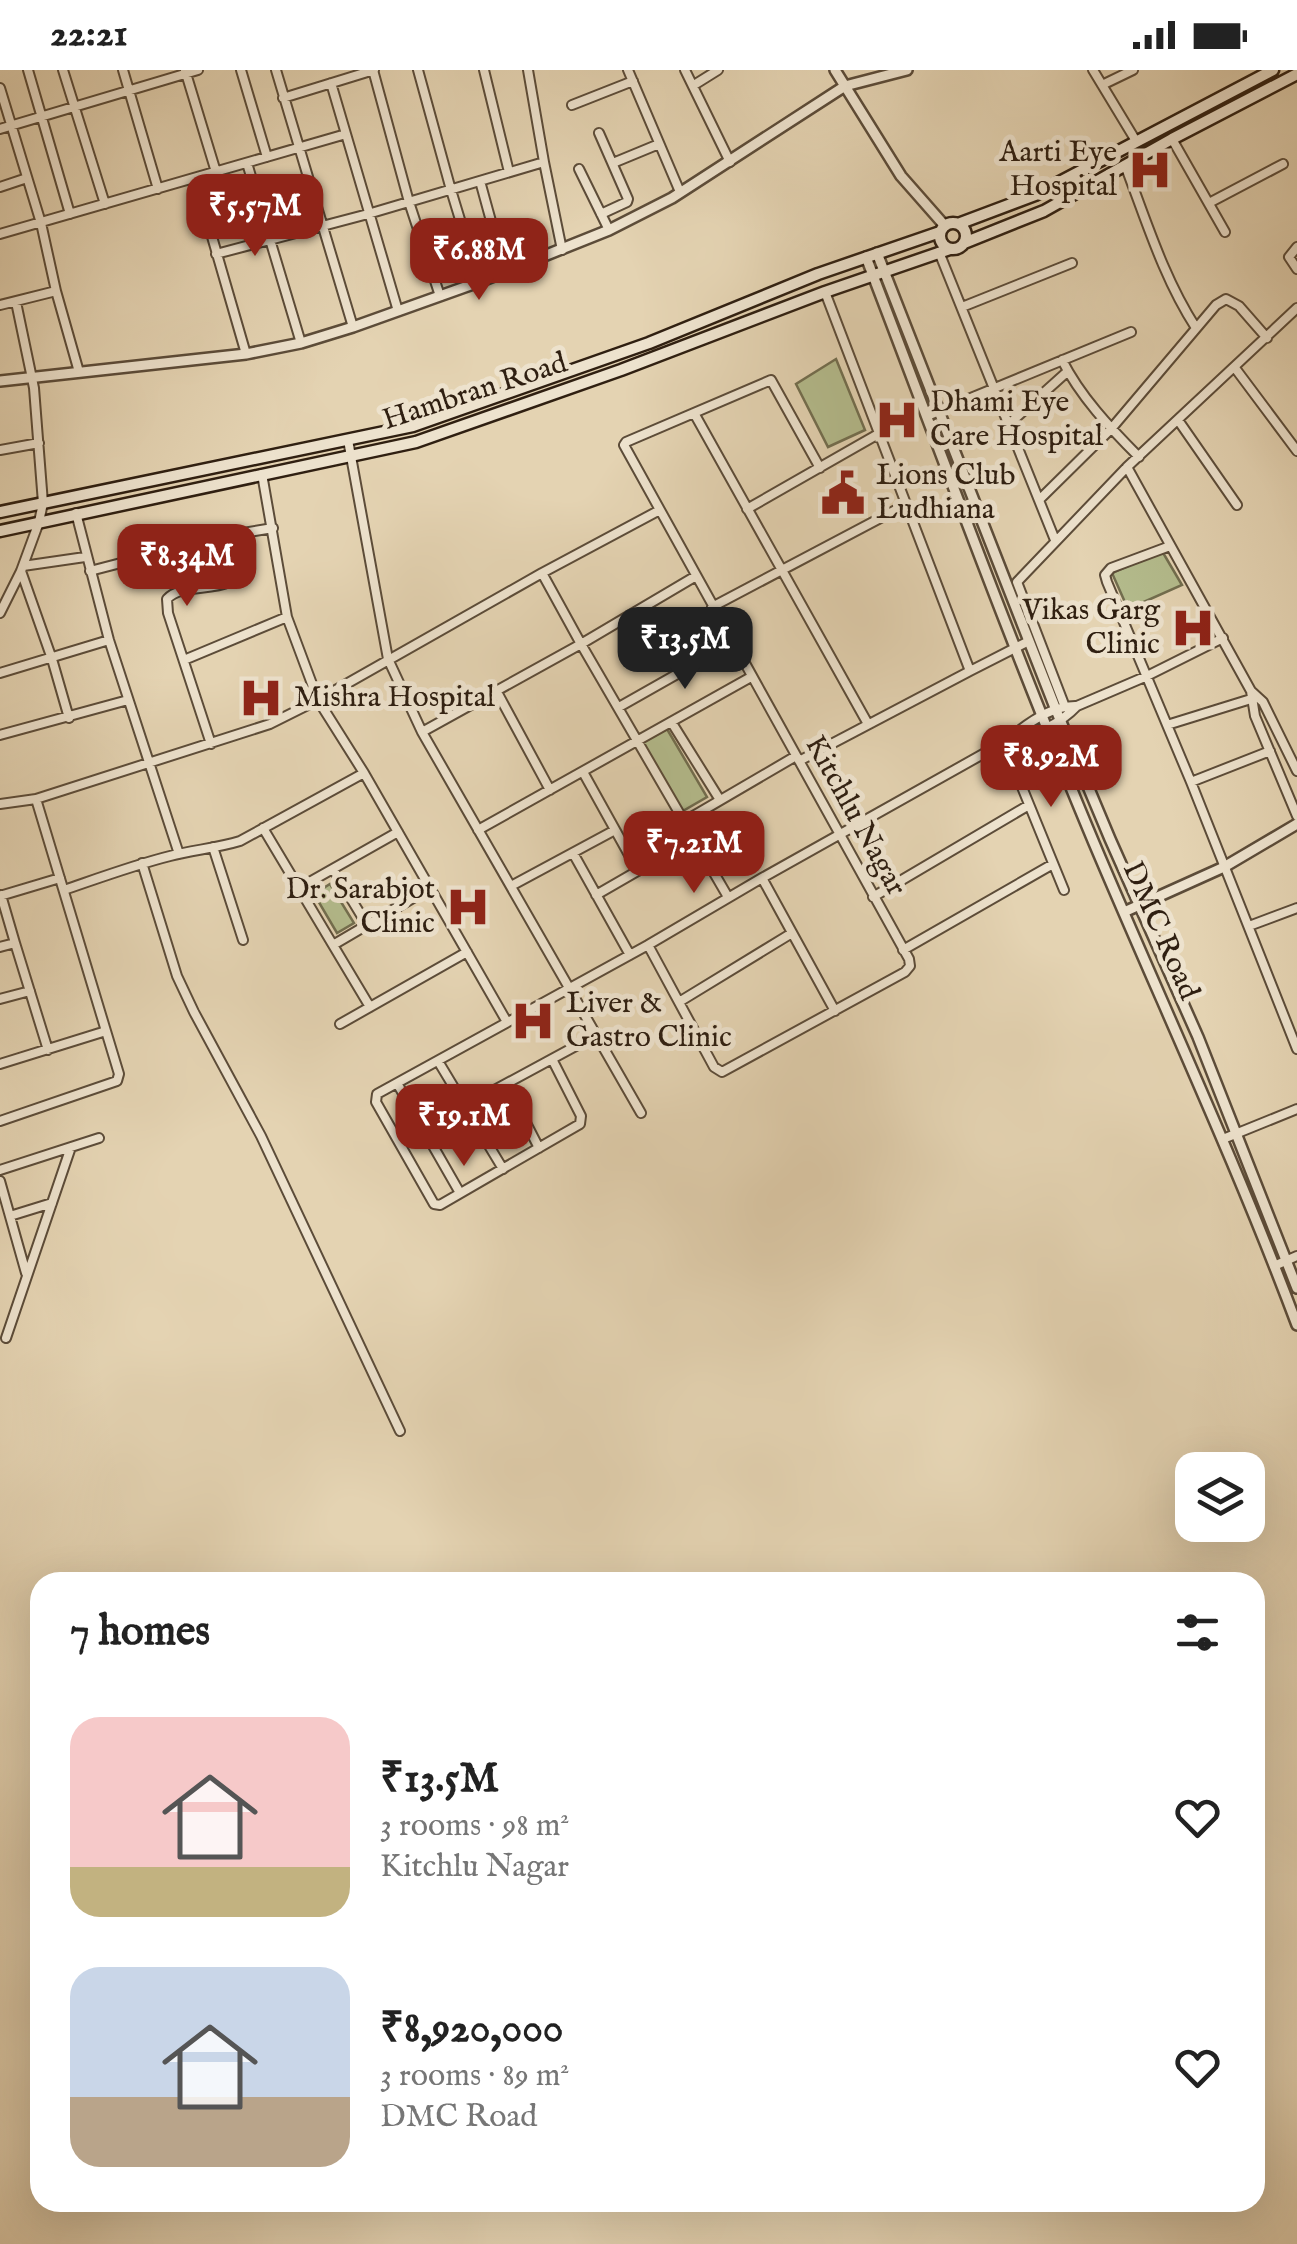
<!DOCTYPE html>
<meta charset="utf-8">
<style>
body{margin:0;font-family:"IM FELL English",serif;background:#f6f6f6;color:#222;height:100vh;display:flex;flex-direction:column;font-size:38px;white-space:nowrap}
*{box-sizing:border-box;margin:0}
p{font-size:32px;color:#767676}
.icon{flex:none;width:55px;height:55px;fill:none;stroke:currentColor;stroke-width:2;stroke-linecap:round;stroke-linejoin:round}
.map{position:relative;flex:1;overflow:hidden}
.panel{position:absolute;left:30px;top:1502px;width:1235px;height:640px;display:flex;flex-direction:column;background:#fff;border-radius:30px;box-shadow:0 10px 40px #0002}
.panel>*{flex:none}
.tools{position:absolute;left:1175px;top:1382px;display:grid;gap:20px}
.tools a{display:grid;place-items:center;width:90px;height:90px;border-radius:20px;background:#fff;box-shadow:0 10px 40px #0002;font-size:50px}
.price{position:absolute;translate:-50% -85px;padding:0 22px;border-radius:20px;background:#8f2418;color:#fff;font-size:32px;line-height:65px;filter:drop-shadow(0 2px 5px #0008)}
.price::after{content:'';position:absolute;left:50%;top:60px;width:30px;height:22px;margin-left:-15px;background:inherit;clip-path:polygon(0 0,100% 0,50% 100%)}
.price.current{background:#222;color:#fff}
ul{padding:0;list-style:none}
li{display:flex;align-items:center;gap:30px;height:250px;padding:0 40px}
li span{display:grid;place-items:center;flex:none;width:280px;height:200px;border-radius:30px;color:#555}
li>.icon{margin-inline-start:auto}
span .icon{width:120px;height:120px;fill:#fffc;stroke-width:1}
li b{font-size:42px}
h2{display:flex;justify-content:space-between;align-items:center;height:120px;padding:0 40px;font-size:42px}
.status{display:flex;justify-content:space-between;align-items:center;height:70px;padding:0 50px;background:#fff;direction:ltr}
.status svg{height:28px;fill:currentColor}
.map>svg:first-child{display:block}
.green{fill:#b4bc8d;stroke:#726e4f;stroke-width:2.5}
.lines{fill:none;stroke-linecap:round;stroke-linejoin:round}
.minor-casing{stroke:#5c4c39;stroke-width:12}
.tertiary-casing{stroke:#5c4c39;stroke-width:14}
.secondary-casing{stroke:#2f1f11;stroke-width:15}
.minor{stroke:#ede2cd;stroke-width:8}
.tertiary{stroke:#ede2cd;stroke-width:9}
.secondary{stroke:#ede2cd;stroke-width:10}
.labels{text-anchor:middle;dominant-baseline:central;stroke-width:10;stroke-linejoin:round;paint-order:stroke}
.poi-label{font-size:30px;fill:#2f1f11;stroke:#ede2cd;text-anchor:start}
.street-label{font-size:30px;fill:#2f1f11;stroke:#ede2cd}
</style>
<div class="status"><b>22:21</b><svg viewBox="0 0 49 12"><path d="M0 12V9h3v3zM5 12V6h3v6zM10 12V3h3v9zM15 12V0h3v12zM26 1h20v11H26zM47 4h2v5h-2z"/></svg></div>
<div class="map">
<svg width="1297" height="2174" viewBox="0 0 1297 2174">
<rect width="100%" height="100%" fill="#e4d3b2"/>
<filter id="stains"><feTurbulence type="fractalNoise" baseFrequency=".002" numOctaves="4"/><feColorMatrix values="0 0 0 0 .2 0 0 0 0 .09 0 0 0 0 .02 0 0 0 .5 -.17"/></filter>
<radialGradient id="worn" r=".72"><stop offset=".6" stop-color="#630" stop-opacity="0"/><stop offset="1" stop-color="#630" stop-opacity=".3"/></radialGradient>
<path class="green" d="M836 289 865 360 828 377 796 314Z
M1162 481 1182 515 1128 539 1112 503Z
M667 659 707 727 681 742 642 673Z
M330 814 354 853 337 863 314 824Z"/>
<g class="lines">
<g class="minor-casing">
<path id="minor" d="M28 0 70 144
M63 0 105 134
M123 0 158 119
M185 0 216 102
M241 0 267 87
M276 0 353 257
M373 0 409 132 440 226
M418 0 451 120 479 212
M484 0 509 102
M528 0 544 92
M628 0 680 122
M685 0 730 92
M1093 0 1136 71
M331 13 346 64
M694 15 718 0
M1102 15 1133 0
M0 18 41 153 56 221
M283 28 374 0
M572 35 633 11
M0 59 198 0
M599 63 628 129 627 132 601 144
M1172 69 1225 162
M247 93 301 273
M613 93 659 74
M1125 95C1146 150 1164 209 1196 258
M579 99 609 160
M195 108 246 284
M480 111 505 202
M0 117 27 108
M1209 133 1283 94
M0 164 346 64 398 241
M1297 177 1289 187 1297 199
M939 182 1055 470
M216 184 368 144 544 92 562 180
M825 222 970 601 1029 571
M0 235 56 221 79 302
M962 237 1072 193
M1062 290C1080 326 1110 358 1139 387
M1235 298 1297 381
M694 343 868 654
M927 346 1131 262
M1178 350 1237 435
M1009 354 1068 301
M348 370 388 589 422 662 641 1043
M0 380 39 373
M1127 397 1251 621 1263 632 1297 701
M262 404 287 547 318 630 364 703 507 952
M1039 430 1111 359 1216 235 1226 229 1239 236 1267 268
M747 439 880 363
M76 443 109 570 179 784
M1170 476 1111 498 1105 505 1107 512 1191 712 1297 979
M23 496 85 487
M21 501 52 589 69 648
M90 501 225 466
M542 503 581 574 728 827
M712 537 907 434
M0 543 21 501 39 452 43 433 34 318 16 232
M184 590 287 547
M0 603 109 570
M1251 621 1255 646 1297 746
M497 622 550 720
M1077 636 1147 606 1223 568
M619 637 732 573
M1065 637 1017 512 1127 397 1297 238
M672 653 720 730
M1167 655 1251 629
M422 662 581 574 696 506
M0 665 128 630
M1004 673 1064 820
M211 674 168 543 167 529C181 514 210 521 229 512L232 502 225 466 273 458
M799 691 970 601
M583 702 638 801
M1191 712 1270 681
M0 734 36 729 270 654 318 630 542 503 658 441
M683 752 796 686
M263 758 370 937
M478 760 751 607
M213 777 243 870
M573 783 630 885
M142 793 177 906 194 942 261 1066 400 1361
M333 799 367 855
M762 808 835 941
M511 816 615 760
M299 818 398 762
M64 820C99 808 134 795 170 786 193 780 217 778 240 771L364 703
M1 825 15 873
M596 825 693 769
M0 826 60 808
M873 827 1029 735
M1249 856 1297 838
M333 875 430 818
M648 875 714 997 722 1002 905 902 910 896 909 889 624 375 626 372 771 310 820 398
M0 877 15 873 48 980
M903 880 1053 794
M0 929 30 921
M679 932 792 863
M340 954 467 882
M552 989 581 1046 580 1054 440 1135 434 1134 376 1032 377 1024 648 875 762 808 1008 670C1026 654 1052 635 1077 636 1060 654 1033 667 1008 670
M438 991 503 1099
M0 994 106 961 36 729
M397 1013 460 1123
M506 1014 539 1078
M465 1036 598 964
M0 1051 117 1011 119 1004 106 961
M1223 1069 1297 1039
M0 1100 99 1068
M0 1111 26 1203
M10 1146 52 1133
M1274 1196 1297 1186
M6 1268 71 1077"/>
</g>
<g class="tertiary-casing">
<path id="tertiary" d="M835 0 901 106 945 156
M877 183 1056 640 1110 769 1198 967 1297 1218
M866 187C941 383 1013 580 1094 773 1162 934 1236 1092 1297 1255
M0 311 246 284 301 273 353 257 479 212 609 160 672 128 845 16 907 0
M1124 842 1224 797 1297 754"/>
</g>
<g class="secondary-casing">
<path id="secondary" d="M940 166a13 13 0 1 1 26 0a13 13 0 1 1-26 0Z
M958 154 1035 125 1273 0
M964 173 1044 141 1172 69 1297 4
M0 442 413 356 649 273 818 204 940 162
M0 461 416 372 621 300 825 222 950 179"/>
</g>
<use href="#minor" class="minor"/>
<use href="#tertiary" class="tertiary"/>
<use href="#secondary" class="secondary"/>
</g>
<defs>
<g id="hospital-bare" transform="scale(3.45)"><path d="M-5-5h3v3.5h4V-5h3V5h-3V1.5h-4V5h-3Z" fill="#8f2418" stroke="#ede2cd" stroke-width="2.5" paint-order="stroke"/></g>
<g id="civic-bare" transform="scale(3.45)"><path d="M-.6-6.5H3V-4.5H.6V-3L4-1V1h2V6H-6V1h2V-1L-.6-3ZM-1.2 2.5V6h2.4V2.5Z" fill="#8f2418" stroke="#ede2cd" stroke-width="2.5" paint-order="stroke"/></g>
</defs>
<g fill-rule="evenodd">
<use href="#hospital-bare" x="1150" y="100"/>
<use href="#hospital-bare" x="897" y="350"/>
<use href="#civic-bare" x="843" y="423"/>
<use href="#hospital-bare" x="1193" y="558"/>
<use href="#hospital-bare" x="261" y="628"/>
<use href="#hospital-bare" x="468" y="837"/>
<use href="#hospital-bare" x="533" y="951"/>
</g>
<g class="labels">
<g class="poi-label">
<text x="1117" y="83" text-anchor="end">Aarti Eye<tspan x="1117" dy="34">Hospital</tspan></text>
<text x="930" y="333">Dhami Eye<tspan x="930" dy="34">Care Hospital</tspan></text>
<text x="876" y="406">Lions Club<tspan x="876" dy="34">Ludhiana</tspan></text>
<text x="1160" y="541" text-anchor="end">Vikas Garg<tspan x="1160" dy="34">Clinic</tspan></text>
<text x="294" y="628">Mishra Hospital</text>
<text x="435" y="820" text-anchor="end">Dr. Sarabjot<tspan x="435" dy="34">Clinic</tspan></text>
<text x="566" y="934">Liver &amp;<tspan x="566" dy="34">Gastro Clinic</tspan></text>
</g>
<g class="street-label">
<text transform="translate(475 322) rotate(-18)">Hambran Road</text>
<text transform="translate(855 746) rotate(61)">Kitchlu Nagar</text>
<text transform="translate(1160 861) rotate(66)">DMC Road</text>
</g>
</g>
<rect width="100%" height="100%" filter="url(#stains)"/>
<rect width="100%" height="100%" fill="url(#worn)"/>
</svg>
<div class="tools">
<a><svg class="icon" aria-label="layers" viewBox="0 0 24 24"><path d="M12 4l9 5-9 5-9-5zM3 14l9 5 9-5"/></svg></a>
</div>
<b class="price" style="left:255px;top:189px">₹5.57M</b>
<b class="price" style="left:479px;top:233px">₹6.88M</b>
<b class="price" style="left:187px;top:539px">₹8.34M</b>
<b class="price current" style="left:685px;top:622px">₹13.5M</b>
<b class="price" style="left:1051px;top:740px">₹8.92M</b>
<b class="price" style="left:694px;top:826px">₹7.21M</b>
<b class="price" style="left:464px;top:1099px">₹19.1M</b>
<section class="panel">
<h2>7 homes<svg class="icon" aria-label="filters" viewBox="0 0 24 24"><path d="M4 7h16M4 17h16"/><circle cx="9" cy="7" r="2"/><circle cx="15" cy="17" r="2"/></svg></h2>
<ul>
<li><span style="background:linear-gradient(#f6c9c9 75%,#c2b280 0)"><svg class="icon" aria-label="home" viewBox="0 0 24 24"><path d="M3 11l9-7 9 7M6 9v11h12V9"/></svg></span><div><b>₹13.5M</b><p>3 rooms · 98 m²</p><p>Kitchlu Nagar</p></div><svg class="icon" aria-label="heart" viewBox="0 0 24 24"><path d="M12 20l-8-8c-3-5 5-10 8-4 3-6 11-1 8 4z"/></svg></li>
<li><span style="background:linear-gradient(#c9d6e8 65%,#b9a48a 0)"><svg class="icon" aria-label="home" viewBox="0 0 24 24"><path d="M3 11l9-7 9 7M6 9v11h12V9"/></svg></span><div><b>₹8,920,000</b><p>3 rooms · 89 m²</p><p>DMC Road</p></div><svg class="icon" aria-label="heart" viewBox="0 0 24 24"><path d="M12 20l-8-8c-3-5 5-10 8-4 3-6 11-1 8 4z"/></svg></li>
</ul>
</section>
</div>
